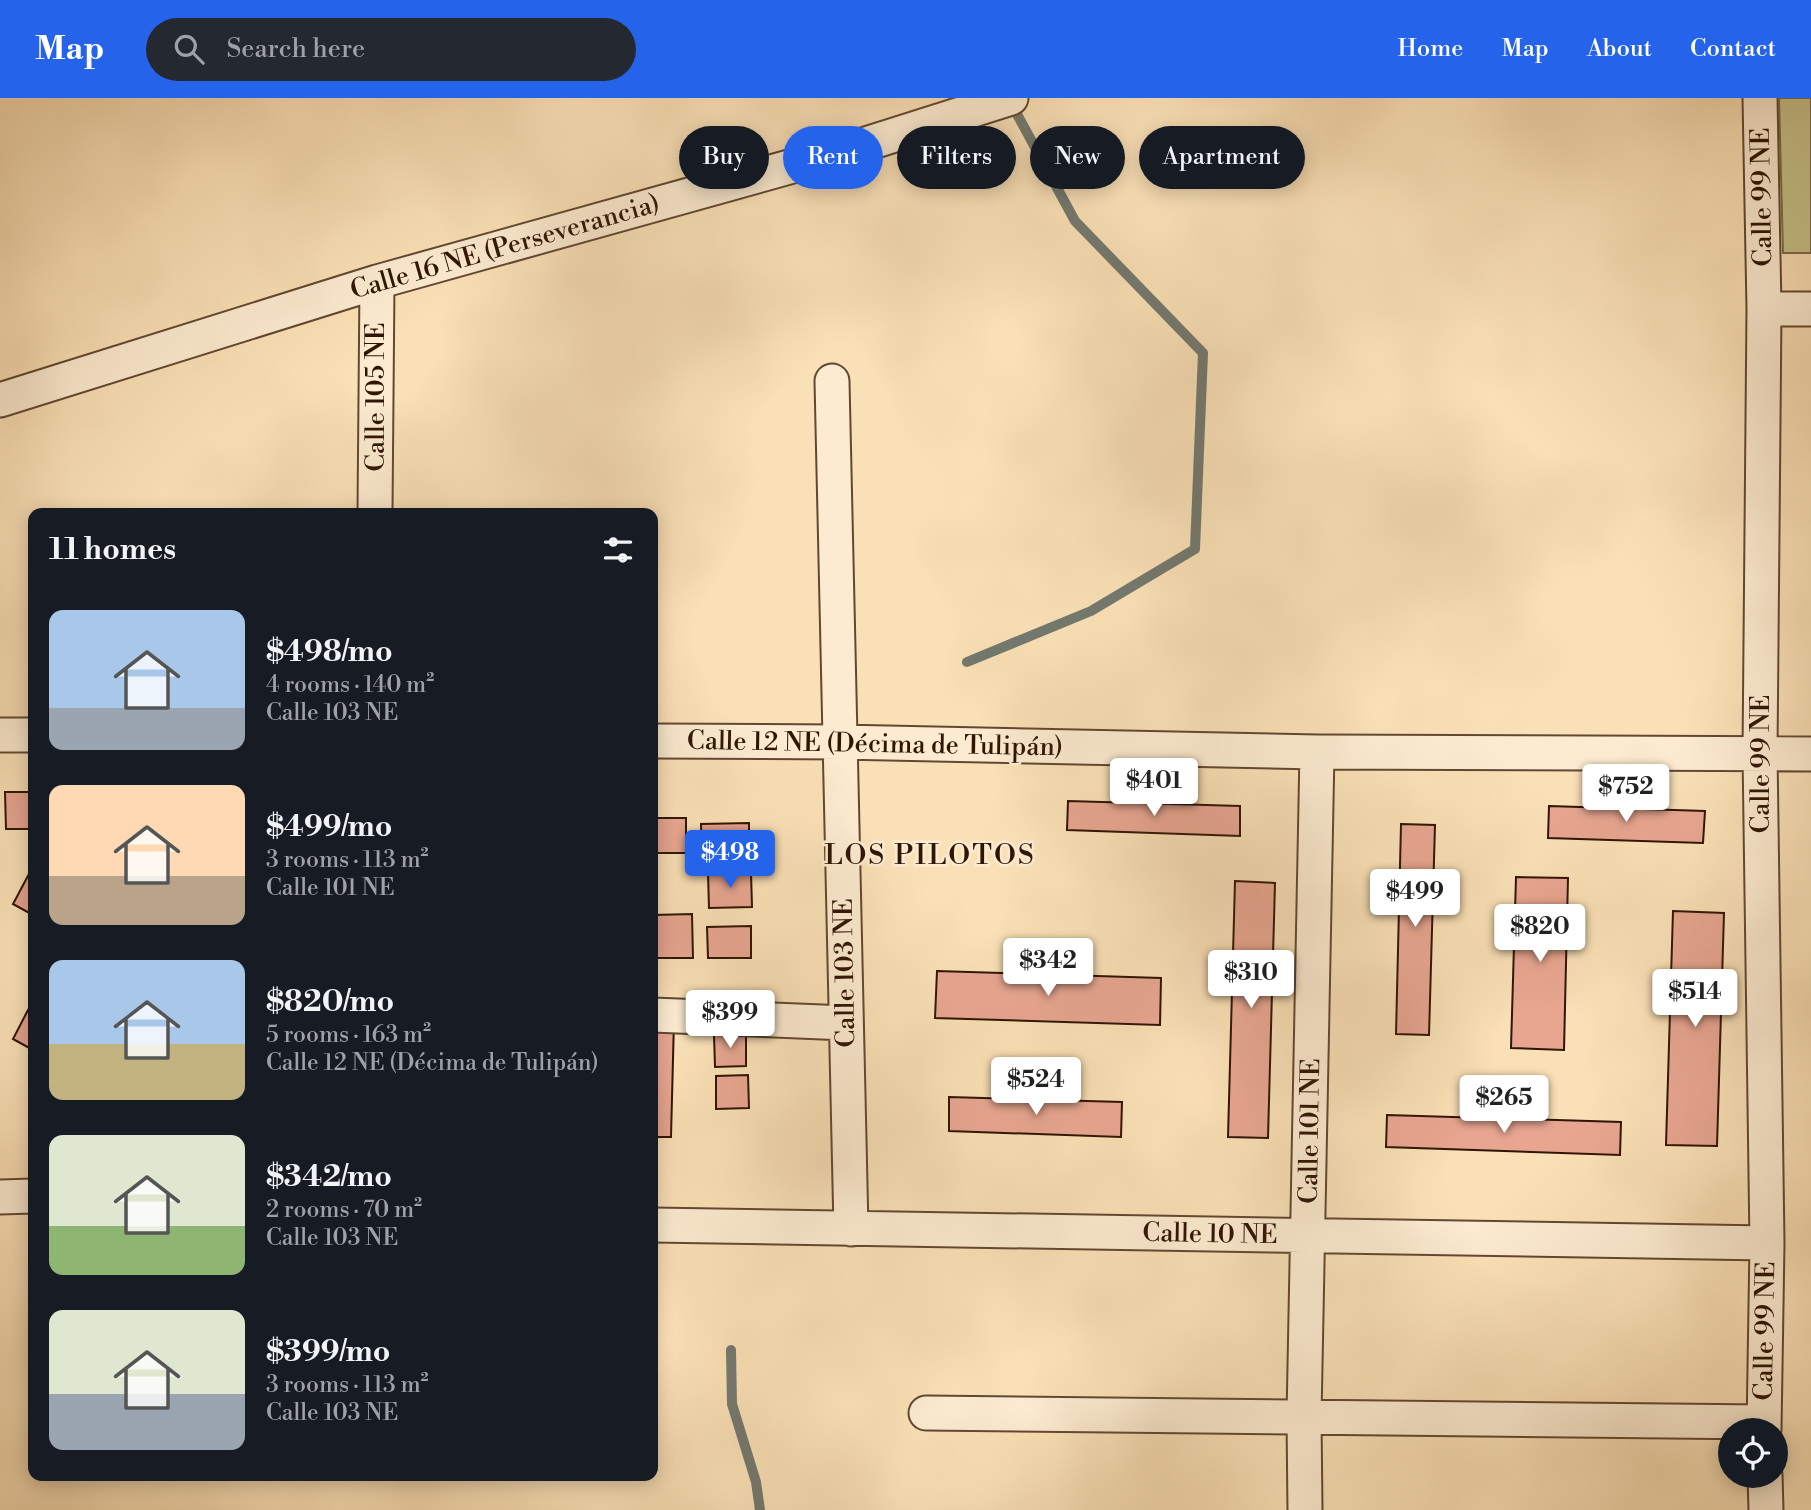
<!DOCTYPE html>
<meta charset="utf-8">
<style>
body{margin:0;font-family:"Libre Bodoni",serif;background:#242831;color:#f1f3f6;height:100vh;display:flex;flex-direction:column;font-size:26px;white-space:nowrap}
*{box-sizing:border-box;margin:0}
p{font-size:23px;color:#9ea1a6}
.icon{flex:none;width:38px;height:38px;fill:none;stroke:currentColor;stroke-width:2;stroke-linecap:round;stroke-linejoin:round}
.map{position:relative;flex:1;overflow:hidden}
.details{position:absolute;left:28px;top:410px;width:630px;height:973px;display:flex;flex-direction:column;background:#171b24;border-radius:14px;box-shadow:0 4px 18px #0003}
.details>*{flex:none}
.top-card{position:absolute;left:679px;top:28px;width:665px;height:63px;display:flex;gap:14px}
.controls{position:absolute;left:1718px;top:1320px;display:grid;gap:14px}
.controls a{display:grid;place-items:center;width:70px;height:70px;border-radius:50%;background:#171b24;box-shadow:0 4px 18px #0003;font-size:35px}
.price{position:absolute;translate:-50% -60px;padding:0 16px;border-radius:7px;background:#fff;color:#222;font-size:23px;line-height:46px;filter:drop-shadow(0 2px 4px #0008)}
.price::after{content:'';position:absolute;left:50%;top:42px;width:21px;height:16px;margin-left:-10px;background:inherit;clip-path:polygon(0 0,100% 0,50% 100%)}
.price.on{background:#2563eb;color:#fff}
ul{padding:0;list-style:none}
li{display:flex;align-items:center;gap:21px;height:175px;padding:0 21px}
li span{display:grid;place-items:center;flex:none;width:196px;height:140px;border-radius:14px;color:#555}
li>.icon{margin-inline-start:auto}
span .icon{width:84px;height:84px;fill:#fffc;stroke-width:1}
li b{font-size:30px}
h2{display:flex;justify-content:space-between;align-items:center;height:84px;padding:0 21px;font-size:30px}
.pill{padding:0 24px;border-radius:32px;background:#171b24;box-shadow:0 4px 18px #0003;font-size:24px;line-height:63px}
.pill.on{background:#2563eb;color:#fff}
header{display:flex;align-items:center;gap:42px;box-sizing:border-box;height:98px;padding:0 35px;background:#2563eb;color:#fff}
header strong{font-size:33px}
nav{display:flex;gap:38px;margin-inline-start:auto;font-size:24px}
.search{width:490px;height:63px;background:#242831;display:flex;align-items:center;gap:18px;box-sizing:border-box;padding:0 24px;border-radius:38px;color:#9ea1a6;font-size:26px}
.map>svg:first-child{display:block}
.pitch{fill:#c5c089;stroke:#7a6a47;stroke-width:2}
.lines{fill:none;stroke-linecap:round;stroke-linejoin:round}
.stream{stroke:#73796f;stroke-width:10}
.building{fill:#e8a691;stroke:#301505;stroke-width:2}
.minor-casing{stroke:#624831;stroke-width:37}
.minor{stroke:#fcebd0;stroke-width:33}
.labels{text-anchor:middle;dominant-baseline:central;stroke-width:5;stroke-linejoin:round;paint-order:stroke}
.street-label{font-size:26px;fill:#301505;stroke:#fcebd0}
.neighbourhood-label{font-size:28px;letter-spacing:2px;fill:#301505;stroke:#fcebd0}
</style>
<header>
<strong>Map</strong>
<div class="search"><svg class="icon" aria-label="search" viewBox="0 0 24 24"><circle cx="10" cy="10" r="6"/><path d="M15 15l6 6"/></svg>Search here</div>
<nav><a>Home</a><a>Map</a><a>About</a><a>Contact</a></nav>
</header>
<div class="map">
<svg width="1811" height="1412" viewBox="0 0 1811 1412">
<rect width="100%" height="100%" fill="#fae0b6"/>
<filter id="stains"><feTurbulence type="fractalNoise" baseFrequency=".00286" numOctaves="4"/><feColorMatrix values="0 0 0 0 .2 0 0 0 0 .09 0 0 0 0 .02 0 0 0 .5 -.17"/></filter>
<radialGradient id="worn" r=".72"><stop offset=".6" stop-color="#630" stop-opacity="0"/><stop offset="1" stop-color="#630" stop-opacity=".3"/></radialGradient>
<path class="pitch" d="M1779 0H1811V155H1783Z"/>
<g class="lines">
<path class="stream" d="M967 564 1091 513 1195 451 1203 255 1075 123 1012 7
M731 1252 732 1306 756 1384 760 1412"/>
</g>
<path class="building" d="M5 694H33V731H6Z
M1068 703 1240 708V738L1067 732Z
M1549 708 1705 713 1703 745 1548 740Z
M653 720H686V755H653Z
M749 725V761H702L701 726Z
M1401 726 1435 727 1429 937 1396 936Z
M30 774 33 776V817L13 806Z
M751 774 752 809 709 810 708 775Z
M1516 779 1568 780 1564 952 1511 950Z
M1235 783 1275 785 1268 1040 1228 1039Z
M1673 813 1724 815 1717 1048 1666 1047Z
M692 816 693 860H653V817Z
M751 828V860H708L707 829Z
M937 873 1161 880 1160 927 935 920Z
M28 912 33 915V952L13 941Z
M653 921 674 922 671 1039H653Z
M746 936V968L715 969 714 937Z
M748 977 749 1010 716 1011V978Z
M949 999 1122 1004 1121 1039 949 1033Z
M1387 1017 1621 1024 1620 1057 1386 1049Z"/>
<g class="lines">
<g class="minor-casing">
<path id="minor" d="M1760 0 1764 211 1760 655 1767 1145 1764 1332
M1764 211H1811
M832 283 851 1131
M0 302 377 184 825 59 1011 0
M375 415 377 184
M0 637H33
M653 643 840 644 1317 654 1811 656
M653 917 846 925
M0 1099 33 1098
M653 1127 1767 1145
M926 1315 1764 1324
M1765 1377 1766 1412
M1305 1412 1304 1319 1317 654"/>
</g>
<use href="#minor" class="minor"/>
</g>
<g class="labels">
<g class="street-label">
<text transform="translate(1762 99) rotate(-91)">Calle 99 NE</text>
<text transform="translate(505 149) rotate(-16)">Calle 16 NE (Perseverancia)</text>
<text transform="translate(376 299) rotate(-90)">Calle 105 NE</text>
<text transform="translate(875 646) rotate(1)">Calle 12 NE (Décima de Tulipán)</text>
<text transform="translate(1761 666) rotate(-90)">Calle 99 NE</text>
<text transform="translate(845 875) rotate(-91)">Calle 103 NE</text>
<text transform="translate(1310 1033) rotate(-89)">Calle 101 NE</text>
<text transform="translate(1210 1136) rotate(1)">Calle 10 NE</text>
<text transform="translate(1765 1233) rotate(-89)">Calle 99 NE</text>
</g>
<g class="neighbourhood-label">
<text x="930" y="757">LOS PILOTOS</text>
</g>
</g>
<rect width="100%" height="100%" filter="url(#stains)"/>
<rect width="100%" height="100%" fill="url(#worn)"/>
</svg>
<div class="controls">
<a><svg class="icon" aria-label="locate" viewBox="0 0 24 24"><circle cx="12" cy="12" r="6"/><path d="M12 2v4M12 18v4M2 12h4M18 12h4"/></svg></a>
</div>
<b class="price" style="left:1154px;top:720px">$401</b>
<b class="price" style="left:1626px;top:726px">$752</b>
<b class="price on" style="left:730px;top:792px">$498</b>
<b class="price" style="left:1415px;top:831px">$499</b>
<b class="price" style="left:1540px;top:866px">$820</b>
<b class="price" style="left:1048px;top:900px">$342</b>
<b class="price" style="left:1251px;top:912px">$310</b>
<b class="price" style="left:1695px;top:931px">$514</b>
<b class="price" style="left:730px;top:952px">$399</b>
<b class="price" style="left:1036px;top:1019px">$524</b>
<b class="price" style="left:1504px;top:1037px">$265</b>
<div class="top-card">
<a class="pill">Buy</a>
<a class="pill on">Rent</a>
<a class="pill">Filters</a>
<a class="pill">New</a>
<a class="pill">Apartment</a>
</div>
<section class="details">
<h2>11 homes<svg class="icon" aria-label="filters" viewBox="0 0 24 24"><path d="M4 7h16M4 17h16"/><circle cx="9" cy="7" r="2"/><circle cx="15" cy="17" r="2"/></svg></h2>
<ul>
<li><span style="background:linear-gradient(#a9c7e8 70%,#9aa5b1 0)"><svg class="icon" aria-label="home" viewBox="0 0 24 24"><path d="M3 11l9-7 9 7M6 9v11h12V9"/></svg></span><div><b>$498/mo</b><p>4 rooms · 140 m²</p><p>Calle 103 NE</p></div></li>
<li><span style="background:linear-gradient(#ffd9b3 65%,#b9a48a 0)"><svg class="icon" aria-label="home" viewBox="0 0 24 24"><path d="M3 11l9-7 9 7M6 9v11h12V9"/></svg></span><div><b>$499/mo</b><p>3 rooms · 113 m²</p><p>Calle 101 NE</p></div></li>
<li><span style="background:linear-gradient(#a9c7e8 60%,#c2b280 0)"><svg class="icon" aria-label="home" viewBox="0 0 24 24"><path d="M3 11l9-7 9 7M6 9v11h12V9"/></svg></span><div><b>$820/mo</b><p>5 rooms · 163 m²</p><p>Calle 12 NE (Décima de Tulipán)</p></div></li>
<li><span style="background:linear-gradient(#dfe7d0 65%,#8fb573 0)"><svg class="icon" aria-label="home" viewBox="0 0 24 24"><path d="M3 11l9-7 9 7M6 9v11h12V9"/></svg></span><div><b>$342/mo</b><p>2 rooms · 70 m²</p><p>Calle 103 NE</p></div></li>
<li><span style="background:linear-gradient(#dfe7d0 60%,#9aa5b1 0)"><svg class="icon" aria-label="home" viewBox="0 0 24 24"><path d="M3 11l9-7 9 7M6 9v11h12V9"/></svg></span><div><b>$399/mo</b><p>3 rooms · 113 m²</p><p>Calle 103 NE</p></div></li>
</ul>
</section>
</div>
